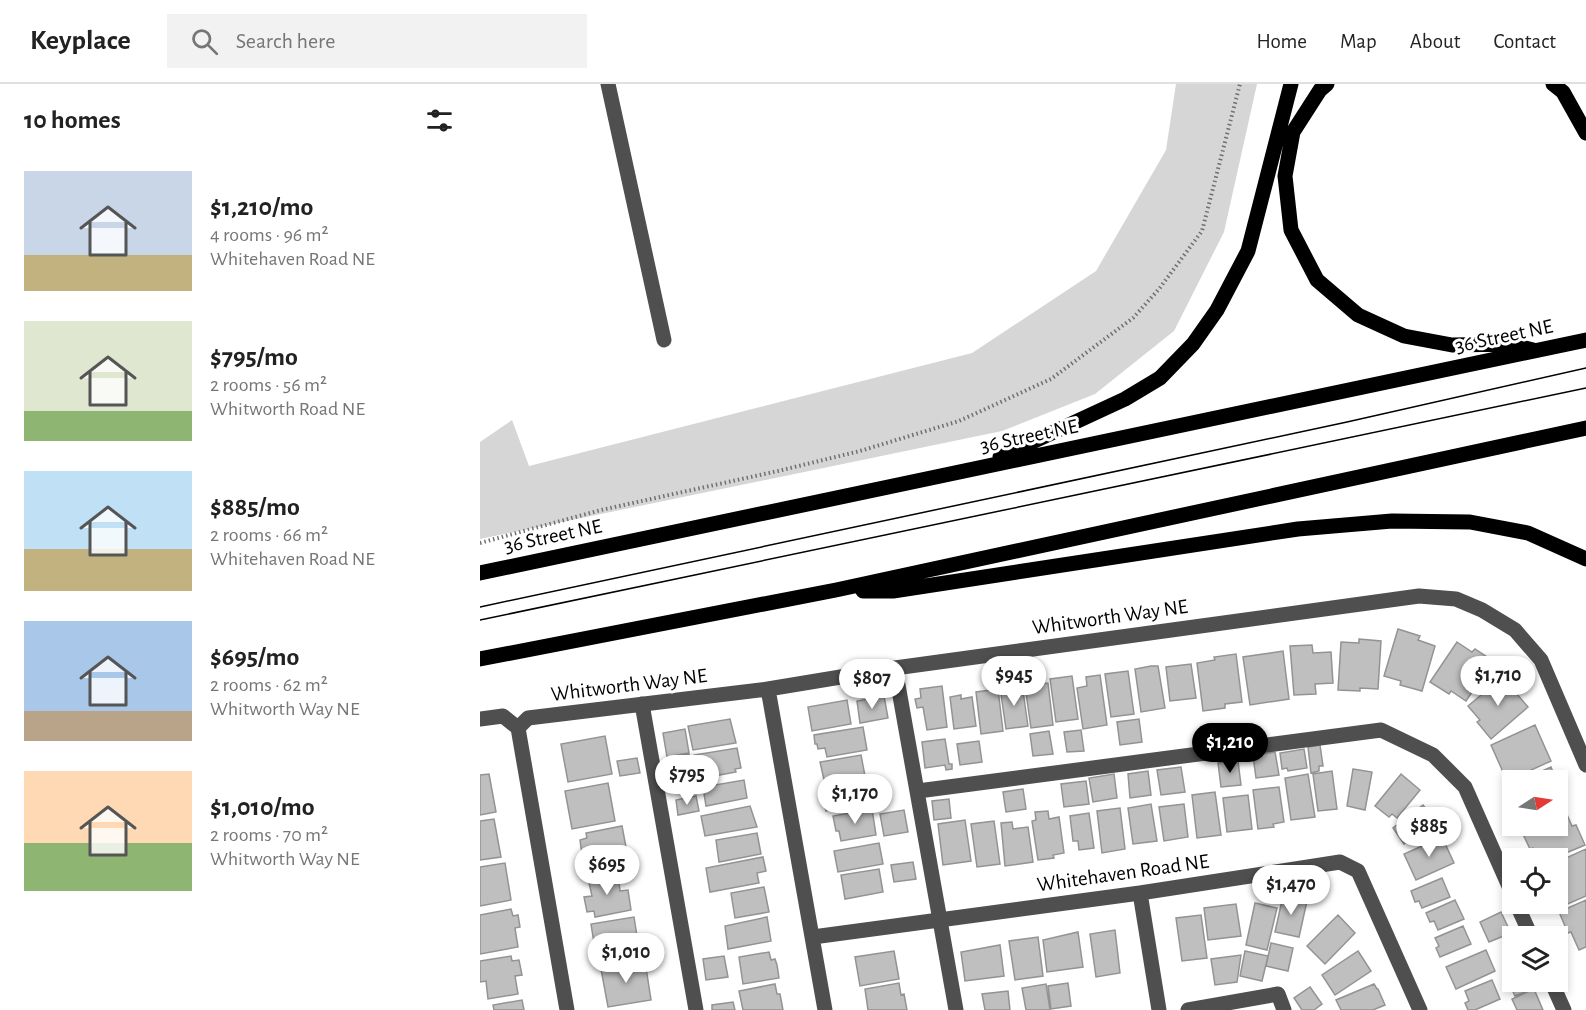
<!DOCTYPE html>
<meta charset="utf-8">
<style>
body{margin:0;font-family:"Alegreya Sans",sans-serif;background:#f2f2f2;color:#222;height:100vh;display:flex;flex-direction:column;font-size:22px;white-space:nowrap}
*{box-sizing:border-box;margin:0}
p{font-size:20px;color:#767676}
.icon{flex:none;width:33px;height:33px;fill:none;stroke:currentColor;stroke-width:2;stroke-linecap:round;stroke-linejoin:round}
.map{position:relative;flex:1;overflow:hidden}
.drawer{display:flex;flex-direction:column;background:#fff;width:480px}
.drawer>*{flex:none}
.needle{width:39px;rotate:78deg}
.fabs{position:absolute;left:1022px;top:686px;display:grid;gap:12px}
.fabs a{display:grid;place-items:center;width:66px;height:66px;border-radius:0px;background:#fff;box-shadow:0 3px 9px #0003;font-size:30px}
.price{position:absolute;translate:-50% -51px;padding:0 14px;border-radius:21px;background:#fff;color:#222;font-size:20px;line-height:39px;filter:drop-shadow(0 2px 3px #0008)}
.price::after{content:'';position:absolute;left:50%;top:36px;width:18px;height:14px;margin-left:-9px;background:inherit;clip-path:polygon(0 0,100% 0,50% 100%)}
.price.current{background:#000;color:#fff}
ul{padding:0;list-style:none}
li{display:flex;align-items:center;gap:18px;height:150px;padding:0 24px}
li span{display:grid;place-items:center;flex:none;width:168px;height:120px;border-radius:0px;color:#555}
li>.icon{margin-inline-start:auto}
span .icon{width:72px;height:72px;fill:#fffc;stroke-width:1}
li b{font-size:26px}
h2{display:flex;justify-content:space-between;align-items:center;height:72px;padding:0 24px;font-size:26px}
header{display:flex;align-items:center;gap:36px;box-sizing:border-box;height:84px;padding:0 30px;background:#fff;border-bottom:2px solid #e0e0e0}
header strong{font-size:28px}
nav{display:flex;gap:33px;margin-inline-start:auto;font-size:21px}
.search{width:420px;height:54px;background:#f2f2f2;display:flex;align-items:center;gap:15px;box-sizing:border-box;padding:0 21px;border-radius:0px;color:#767676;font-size:22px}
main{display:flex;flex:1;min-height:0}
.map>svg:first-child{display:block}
.green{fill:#d6d6d6}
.building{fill:#bfbfbf;stroke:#939393;stroke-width:1.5}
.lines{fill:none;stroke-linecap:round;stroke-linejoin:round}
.path{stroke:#717171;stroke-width:4;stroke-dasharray:1.5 3;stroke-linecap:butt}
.minor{stroke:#4f4f4f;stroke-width:15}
.major{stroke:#000;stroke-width:15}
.tram{stroke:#000;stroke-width:1.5}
.labels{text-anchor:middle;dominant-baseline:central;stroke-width:6;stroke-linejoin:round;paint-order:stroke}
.street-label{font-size:21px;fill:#000;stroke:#fff}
</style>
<header>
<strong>Keyplace</strong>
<div class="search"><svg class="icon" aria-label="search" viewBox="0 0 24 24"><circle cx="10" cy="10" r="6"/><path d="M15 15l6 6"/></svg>Search here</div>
<nav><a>Home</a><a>Map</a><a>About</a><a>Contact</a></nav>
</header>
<main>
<section class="drawer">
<h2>10 homes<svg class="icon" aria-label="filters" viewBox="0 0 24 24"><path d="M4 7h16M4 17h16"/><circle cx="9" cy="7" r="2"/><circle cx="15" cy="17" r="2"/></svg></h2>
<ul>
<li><span style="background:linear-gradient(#c9d6e8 70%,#c2b280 0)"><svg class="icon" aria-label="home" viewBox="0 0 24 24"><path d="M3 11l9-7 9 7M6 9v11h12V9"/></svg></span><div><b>$1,210/mo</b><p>4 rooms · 96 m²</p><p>Whitehaven Road NE</p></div></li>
<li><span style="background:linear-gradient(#dfe7d0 75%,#8fb573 0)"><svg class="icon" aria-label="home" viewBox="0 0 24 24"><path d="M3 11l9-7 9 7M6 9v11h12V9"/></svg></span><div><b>$795/mo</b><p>2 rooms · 56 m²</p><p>Whitworth Road NE</p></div></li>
<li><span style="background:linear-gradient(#bfe0f5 65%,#c2b280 0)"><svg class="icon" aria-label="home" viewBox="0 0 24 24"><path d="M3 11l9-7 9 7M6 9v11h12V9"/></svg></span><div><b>$885/mo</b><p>2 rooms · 66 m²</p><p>Whitehaven Road NE</p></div></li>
<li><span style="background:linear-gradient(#a9c7e8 75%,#b9a48a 0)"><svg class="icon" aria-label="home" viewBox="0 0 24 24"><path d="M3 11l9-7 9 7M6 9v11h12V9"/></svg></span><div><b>$695/mo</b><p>2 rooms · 62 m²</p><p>Whitworth Way NE</p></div></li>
<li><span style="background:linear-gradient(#ffd9b3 60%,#8fb573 0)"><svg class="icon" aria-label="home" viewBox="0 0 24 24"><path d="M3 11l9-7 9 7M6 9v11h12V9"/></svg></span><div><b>$1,010/mo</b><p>2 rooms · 70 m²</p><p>Whitworth Way NE</p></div></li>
</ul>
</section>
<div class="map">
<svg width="1106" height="926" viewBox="0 0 1106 926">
<rect width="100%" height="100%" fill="#fff"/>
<path class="green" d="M696 0H777L744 148 694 247 615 310 522 347 0 455V358L32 336 49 382 492 269 616 187 686 66Z"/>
<path class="building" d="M918 545 940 552 938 556 955 562 942 607 920 601 921 597 904 592Z
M879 555 901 557 898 605 880 604V607L858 606 861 558 879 559Z
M977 558 992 568 995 565 1013 577 986 617 971 607 969 610 950 598Z
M832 561 833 569 851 568 853 599 835 600 836 610 814 611 810 562Z
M803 567 809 615 770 621 763 573Z
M756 570 762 618 745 620V624L723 627 717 579 735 576 734 573Z
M711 580 716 614 690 617 686 583Z
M671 582H678L685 624 661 628 655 585Z
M648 587 654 630 631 633 625 590Z
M620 591 627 641 603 645 597 604 607 602 606 593Z
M1025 591 1039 607 1036 609 1048 623 1011 655 997 638 1000 636 988 622Z
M592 592 598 635 576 638 570 595Z
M568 599 573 641 551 644 545 602Z
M542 600 548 642 526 645 520 603Z
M462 602 467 643 447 646 443 623 437 624 435 615 441 614 440 605Z
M518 605 523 647 501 650 496 608Z
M481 611V615L492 613 496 642 474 645 470 613Z
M404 612 408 634 380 639 377 617Z
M367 616 371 640 332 647 328 623Z
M250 635 256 659 213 666 208 642Z
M659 635 662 658 640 661 637 638Z
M1055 641 1071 677 1027 697 1011 661Z
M383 643 387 666 347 673 345 664 338 665 337 660H335L334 651Z
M205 645 209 669 187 673 183 649Z
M601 646 604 667 587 668 584 648Z
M569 647 573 670 553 672 550 650Z
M125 652 132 690 88 698 81 660Z
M465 655 469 680H472V685L466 686 465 681 445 684 442 658Z
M499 657 502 678 480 681 477 660Z
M840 661 843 682H839V687L831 689 828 663Z
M257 664 261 684 255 685 256 688 218 695 214 671Z
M824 665 827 684 808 687 807 684 802 685 800 669Z
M795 668 799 691 776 694 773 672Z
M209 670 213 694 192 698 187 674Z
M381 671 385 692 345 700 340 678Z
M157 674 160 689 140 692 137 677Z
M758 677 761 701 741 703 738 679Z
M701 683 705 708 681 711 677 686Z
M1071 683 1076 696H1042Z
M873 685 892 688 885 726 867 722Z
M668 687 671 711 650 714 648 690Z
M852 687 857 725 838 727 833 690Z
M9 690 16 728 0 731V691Z
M634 690 637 714 613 718 609 694Z
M828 690 835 733 811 736 805 694Z
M921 690 940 706 917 734 912 730 909 733 895 722Z
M264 696 267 714 226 722 223 703Z
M606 697 609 720 584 723 581 700Z
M389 698 393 718 346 727 341 706Z
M128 699 135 737 92 745 85 707Z
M799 703 804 738 793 740 794 743 778 745 773 706Z
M543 705 546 725 526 728 523 708Z
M735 708 741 751 717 754 712 711Z
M768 711 772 745 747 748 743 714Z
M216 712 219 727 198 731 196 716Z
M469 715 471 734 454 736 452 717Z
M671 720 677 757 653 760 648 724Z
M704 720 708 753 684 757 679 723Z
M943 721 954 736 924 760 913 744Z
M270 722 277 743 225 752 221 732Z
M640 724 645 765 622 769 617 727Z
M392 725 396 751 361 757 359 747H356L353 732Z
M424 726 428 748 404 752 400 730Z
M1085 726 1092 742 1096 741 1105 761 1074 774H1057L1053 764 1050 765 1041 746 1051 741H1077V730Z
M568 727 569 735 579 733 584 769 573 771 574 774 558 776 552 737 556 736 555 728Z
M609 729 614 764 599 766 598 757H593L590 732Z
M14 735 21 773 0 776V737Z
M485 736 491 777 463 781 458 740Z
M514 737 520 780 497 783 491 740Z
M532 738 533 745 548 743 553 778 525 782 521 739Z
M142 742 146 763 139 765 142 782 112 787 109 769 102 771 100 756 107 754 106 749Z
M277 749 281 770 239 778 236 756Z
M962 753 974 779 936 796 924 770Z
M399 759 403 780 358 788 354 767Z
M1106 765V812L1083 822 1077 809V778Z
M283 773 286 787 277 789 279 799 230 808 226 784Z
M433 778 436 795 414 798 411 781Z
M25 779 31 816 0 822V783Z
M399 785 403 808 365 815 361 791Z
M138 789 140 807 148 806 151 826 115 833 114 827 107 828 104 813 112 812 108 794Z
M962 794 970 813 942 824 939 817 935 818 931 807Z
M284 803 289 828 255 834 251 809Z
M803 812 827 817 819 853 795 848Z
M975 816 984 835 958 846 954 837 950 838 946 829Z
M1106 816V863L1099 866 1091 848 1088 849 1079 828Z
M775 819 797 824 787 866 766 861Z
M756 820 761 852 728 856 724 824Z
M31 825 33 832 38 831 40 843 35 844 38 863 0 870V831Z
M1021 828 1031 849 1009 858 1000 838Z
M721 831 727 874 702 877 696 834Z
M858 831 875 849 845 880 827 862Z
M154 833 160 871 117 878 111 840Z
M287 833 291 857 248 865 245 842Z
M983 842 991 860 960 873 956 864 959 862 955 854Z
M635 846 640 889 616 893 610 850Z
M598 848 603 883 567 888 563 856Z
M558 853 563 892 535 896 529 857Z
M791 859 813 864 808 887 786 882Z
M520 861 524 892 485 897 481 868Z
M1006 866 1015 887 976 905 966 883Z
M414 867 419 895 380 902 375 873Z
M765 867 788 872 782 897 760 892Z
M878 867 891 887 855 911 842 891Z
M289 868 291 876 295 875 297 881 299 894 263 900 259 873Z
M761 871 757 898 735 901 731 875Z
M31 872 32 877 39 876 42 891 35 892 38 910 8 915 6 897 0 898V877Z
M244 872 248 893 226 896 223 875Z
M165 877 171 916 128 923 121 885Z
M1032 884V897H1053L1056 903 1035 912 1024 888Z
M1012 896 1020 915 995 926H988L985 919 989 917 985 907Z
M419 899 421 911 424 910 427 926H388L385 905Z
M588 899 591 922 571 925 568 902Z
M295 900 297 910H300L303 926H263L259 907Z
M566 900 570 926H546L542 904Z
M894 900 897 905H898L905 921 893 926H861L856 916Z
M830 903 842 920 834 926H822L814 914Z
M1054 905 1063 926H1037L1032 915Z
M528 907 530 926H505L502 910Z
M42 916 44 926H14L13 921Z
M253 918 255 926H232V921Z"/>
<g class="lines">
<path class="path" d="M0 459 121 426 298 387 380 367 479 337 571 295 653 234 679 205 722 147 760 0"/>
<path class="minor" d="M128 0 184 256
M415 584 476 926
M288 605 345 926
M162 620 216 926
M0 635 23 632 38 644
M438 707 901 646 953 671 985 703 1032 809
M660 809 679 926
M1036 819 1051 852
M333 853 660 809 860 778 878 787 940 926
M1071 897 1084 926
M87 926 38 644 48 634 288 605 415 584 939 512 976 515 1002 526 1035 546 1061 576 1106 681
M708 926 798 910 804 926"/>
<path class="major" d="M847 0 840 6 813 48 805 92 811 146 837 196 878 231 924 252 972 261 1030 260 1053 266
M1073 0 1083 8 1106 49
M520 373 645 315 680 294 713 260 737 226 768 167 811 0
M0 489 1106 256
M383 507H413L818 445 912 437 990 438 1048 449 1106 475
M0 575 356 506 1106 344"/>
<path class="tram" d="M0 523 867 338 1106 284
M0 536 1106 304"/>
</g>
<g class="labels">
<g class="street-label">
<text transform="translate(1024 252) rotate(-12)">36 Street NE</text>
<text transform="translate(549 352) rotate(-12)">36 Street NE</text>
<text transform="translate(73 452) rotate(-12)">36 Street NE</text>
<text transform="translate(630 533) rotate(-8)">Whitworth Way NE</text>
<text transform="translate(149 601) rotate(-7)">Whitworth Way NE</text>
<text transform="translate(643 789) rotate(-8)">Whitehaven Road NE</text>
</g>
</g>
</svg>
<div class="fabs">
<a><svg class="needle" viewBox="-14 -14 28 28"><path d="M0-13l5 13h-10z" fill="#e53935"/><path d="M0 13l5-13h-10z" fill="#767676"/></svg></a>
<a><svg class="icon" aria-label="locate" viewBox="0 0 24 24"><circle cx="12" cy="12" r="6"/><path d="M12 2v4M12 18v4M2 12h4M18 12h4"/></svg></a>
<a><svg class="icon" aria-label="layers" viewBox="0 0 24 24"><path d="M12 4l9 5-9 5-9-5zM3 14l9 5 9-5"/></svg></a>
</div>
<b class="price" style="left:534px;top:623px">$945</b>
<b class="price" style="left:1018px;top:623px">$1,710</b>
<b class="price" style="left:392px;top:626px">$807</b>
<b class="price current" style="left:750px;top:690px">$1,210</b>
<b class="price" style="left:207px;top:722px">$795</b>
<b class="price" style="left:375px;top:741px">$1,170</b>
<b class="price" style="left:949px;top:774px">$885</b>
<b class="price" style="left:127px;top:812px">$695</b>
<b class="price" style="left:811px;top:832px">$1,470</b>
<b class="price" style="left:146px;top:900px">$1,010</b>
</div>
</main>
